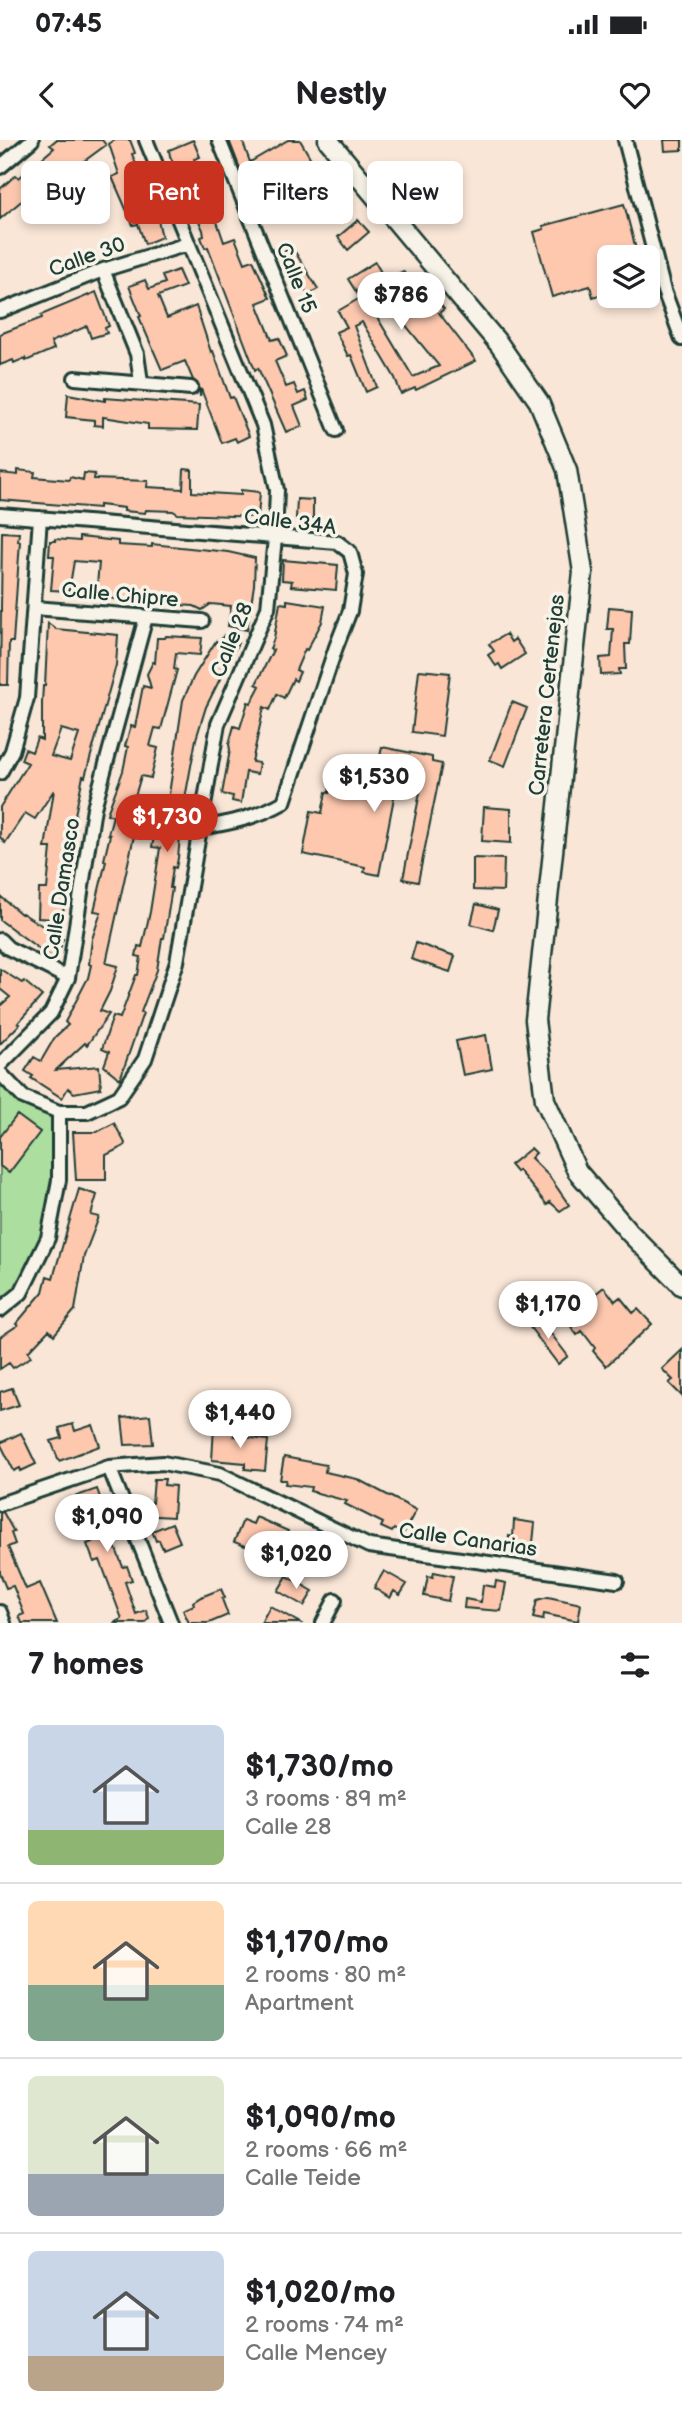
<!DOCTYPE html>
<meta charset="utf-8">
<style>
body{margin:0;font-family:"Balsamiq Sans",sans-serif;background:#f2f2f2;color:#202124;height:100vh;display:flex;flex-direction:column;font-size:26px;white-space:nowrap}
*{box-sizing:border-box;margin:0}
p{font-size:23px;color:#757577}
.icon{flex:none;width:38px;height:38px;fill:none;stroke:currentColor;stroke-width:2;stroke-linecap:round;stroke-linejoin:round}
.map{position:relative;height:1483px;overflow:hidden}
.drawer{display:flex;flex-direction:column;background:#fff;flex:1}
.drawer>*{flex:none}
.banner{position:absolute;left:21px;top:21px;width:640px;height:63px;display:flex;gap:14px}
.controls{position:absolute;left:597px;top:105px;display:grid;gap:14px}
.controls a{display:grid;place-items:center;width:63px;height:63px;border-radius:10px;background:#fff;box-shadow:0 4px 10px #0003;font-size:35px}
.price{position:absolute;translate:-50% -60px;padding:0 16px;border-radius:24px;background:#fff;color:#222;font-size:23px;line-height:46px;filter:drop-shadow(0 2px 4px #0008)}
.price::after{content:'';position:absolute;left:50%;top:42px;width:21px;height:16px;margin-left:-10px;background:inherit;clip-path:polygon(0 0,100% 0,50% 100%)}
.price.active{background:#c8321e;color:#fff}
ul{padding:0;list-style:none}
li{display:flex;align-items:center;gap:21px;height:175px;padding:0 28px}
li+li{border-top:2px solid #e0e0e0}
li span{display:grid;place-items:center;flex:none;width:196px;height:140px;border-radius:10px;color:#555}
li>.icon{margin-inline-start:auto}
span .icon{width:84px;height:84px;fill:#fffc;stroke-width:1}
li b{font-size:30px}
h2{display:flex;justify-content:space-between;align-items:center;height:84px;padding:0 28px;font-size:30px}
.tag{padding:0 24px;border-radius:10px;background:#fff;box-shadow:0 4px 10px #0003;font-size:24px;line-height:63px}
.tag.active{background:#c8321e;color:#fff}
.status{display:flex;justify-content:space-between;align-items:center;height:49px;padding:0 35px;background:#fff;direction:ltr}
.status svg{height:19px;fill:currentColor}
header{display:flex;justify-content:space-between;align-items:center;height:91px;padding:0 28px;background:#fff;font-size:32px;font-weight:700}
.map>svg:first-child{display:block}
.green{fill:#acde9f;stroke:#668e6a;stroke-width:2}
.building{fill:#fec8af;stroke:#1f3d34;stroke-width:2;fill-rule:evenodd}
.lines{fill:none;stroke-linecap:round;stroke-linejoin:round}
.minor-casing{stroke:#1f3d34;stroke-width:18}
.secondary-casing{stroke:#1f3d34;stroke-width:23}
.minor{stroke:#f7f3e8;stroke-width:12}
.secondary{stroke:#f7f3e8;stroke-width:18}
.labels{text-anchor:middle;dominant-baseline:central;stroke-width:7;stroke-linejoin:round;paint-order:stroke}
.street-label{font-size:21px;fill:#1f3d34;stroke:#f7f3e8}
</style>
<div class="status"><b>07:45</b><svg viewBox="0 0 49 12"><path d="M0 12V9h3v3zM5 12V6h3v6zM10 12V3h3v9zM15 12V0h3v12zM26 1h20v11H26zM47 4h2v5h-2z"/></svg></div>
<header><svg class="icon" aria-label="back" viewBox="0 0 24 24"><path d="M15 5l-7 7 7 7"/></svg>Nestly<svg class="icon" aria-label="heart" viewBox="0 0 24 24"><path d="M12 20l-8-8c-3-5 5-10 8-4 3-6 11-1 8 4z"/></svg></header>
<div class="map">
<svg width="682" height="1483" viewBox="0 0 682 1483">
<rect width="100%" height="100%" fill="#f9e6d7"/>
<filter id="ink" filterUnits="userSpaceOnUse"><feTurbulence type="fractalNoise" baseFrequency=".0143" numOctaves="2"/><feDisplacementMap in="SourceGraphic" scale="14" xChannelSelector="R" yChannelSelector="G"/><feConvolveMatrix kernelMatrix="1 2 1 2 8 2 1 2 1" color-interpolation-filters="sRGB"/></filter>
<g filter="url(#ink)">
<path class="green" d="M0 935 59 972 48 1098 21 1153 0 1164Z"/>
<path class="building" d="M56 0H102L106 5 72 30 70 28 52 43 55 46 39 59 32 52 0 79V49L16 35 19 38 54 8 50 5Z
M114 0H130L135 13 132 14 157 76 162 97 145 104 138 84 133 85 112 37 119 34 109 4Z
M193 0 200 17 194 19 204 44 212 40 218 54 209 58 224 102 235 98 245 123 253 120 270 158 257 163 272 200 279 198 287 216 275 221 286 247 294 244 298 254 305 251 308 260 294 266 302 286 286 292 258 228 255 230 208 107 205 108 201 97 204 96 203 90 170 16 169 10Z
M229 0H242L250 22 288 0H300L319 33 309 39 312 43 302 49 295 40 293 42 281 23 246 44Z
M664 0H682V10L665 11Z
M624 64 638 117H609V141L603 142 606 153 593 157 590 146 552 157 534 92 544 89 543 86Z
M358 80 369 92 348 110 338 97Z
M292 107 318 149 308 155 282 113Z
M375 122 386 141 403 131 420 158 425 153 431 160 434 157 444 169 439 173 476 221 416 250 415 248 401 254 395 238 362 182 354 186 377 247 366 252 351 215 348 216 336 192 347 187 338 171 360 158 348 139ZM400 150H403L409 169 399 177 439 226 413 237 371 167Z
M178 130 185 146 158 156 167 178 196 166 211 212 213 211 230 258 233 257 249 296 237 302 235 298 222 303 201 249 200 257 199 245 193 240 185 221 162 230 139 177 141 176 129 146 145 140 149 149 165 143 162 136Z
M96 152 109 186 105 188 107 193 91 198 87 186 51 202 54 209 26 221 25 218 14 223 13 220 0 225V194L42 178 41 175Z
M68 254 105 261V258L199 265 197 290 148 289V284L103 277V286L94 285V280L66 277Z
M184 329 192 330V352L241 355V350L260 352 258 377 178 374 173 371 146 370 145 373 124 371V368L99 365V368L0 360V333L18 335V330L35 332 34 337 69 340 70 337 83 340 84 333 95 334 94 339 148 341 147 347 183 349Z
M297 359 313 360V379L296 378Z
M2 392 19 393 18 401H20L13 502H9L8 545H0Z
M79 397 118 401V405L152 407V404L228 412 255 418 254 445 247 490 228 486 231 466 211 464 202 470 194 466 165 464V462L121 460 96 456 99 423 74 421 69 451 51 450 54 416H49L50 401H55V399L79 401Z
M283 420 338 425 336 450 291 446 292 441 282 440Z
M287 460 325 466 322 482 307 510 305 509 296 530 300 532 296 541 293 539 284 558 277 554 270 570 264 567 252 622 259 623 257 634 246 632 241 663 232 661 233 656 222 654 230 610 229 604 234 586 240 588 248 562 251 563 260 546 256 544 273 510 270 509 274 498 280 463 287 464Z
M609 467 632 469 630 504H625L626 529H619L620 534 601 535 600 518 611 517 613 489H607Z
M48 483 56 489 118 495 116 525 85 637 83 636 75 675 77 681 74 696 72 695 69 713H67L63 778 55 779 38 778 39 749H47L51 708H45L54 650 35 679 25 673 5 703 0 697V667L28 623 21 620 25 609 32 612 37 598 42 600V563L43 546H45ZM61 589 79 594 70 621 51 616Z
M506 494 511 502 515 499 525 514 502 529 499 524 496 526 488 515 494 511 489 504Z
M224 495 238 503 206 567 196 599 182 675 178 718 176 728 173 727 170 748H172L164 798H162L157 830 141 872 143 873 120 939 104 926 109 912 102 909 113 876 120 878 136 835H138L141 817 136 816 138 806 142 807 150 772 160 708 152 707 154 697 161 698 164 688 183 560 194 536 216 501 219 503Z
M166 496 202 498 200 515 176 513 174 529 177 530 161 589 155 588 150 606 158 608 151 638 141 636 133 663 138 664 137 670 141 671 138 679 135 678 130 695 134 696 106 823 118 826 110 851 100 871 109 874 87 905 85 903 56 930 99 926 101 948 74 953 68 948 62 958 31 938 33 936 25 931 34 917 41 921 55 897 68 885 65 882 88 838 91 825 89 824 92 799 101 772 94 771 106 721 104 720 110 695 108 694 113 676 107 674 123 631 128 607 125 606 131 586 135 587 143 546 151 548 147 534 153 522 155 523 157 498H165Z
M419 530 450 533 442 596 412 592Z
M512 562 527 568 505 626 490 620Z
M382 607 432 617V622L442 624 418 742 403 739 421 647 397 642 379 735 364 732 365 727 303 714 311 671 322 673 326 652 329 653 332 638 370 646 372 634 376 635Z
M484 667 511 669V703L482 701Z
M473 718 504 719 503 751 473 750Z
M0 756 21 774 22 773 63 799 59 805 61 806 53 819 0 780Z
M476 764 498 770 493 790 471 784Z
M416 803 455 816 450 832 411 819Z
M0 829 22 843 24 841 42 856 18 883 20 884 0 904V866L10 857 0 849Z
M486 895 492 929 463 935 456 901Z
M17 975 40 992 9 1033 0 1026V997Z
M114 983 125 1003 124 1006 106 1015V1040H76L73 992H97Z
M531 1008 536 1013 531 1018 549 1036 569 1065 560 1071 550 1062 547 1065 518 1030 516 1032 510 1025Z
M79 1049 97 1055 91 1075 99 1077 84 1116 75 1170 54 1195 49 1190 28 1212 31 1217 13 1228 9 1223 0 1229V1197L18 1185 16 1184 43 1152 47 1136 53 1138Z
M604 1147 615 1161 620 1157 633 1173 638 1169 652 1184 606 1226 593 1211 595 1208 582 1191 577 1195 565 1178Z
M539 1178 568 1216 558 1224 529 1186Z
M682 1210V1256L669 1243 673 1240 662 1229Z
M12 1248 19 1265 0 1271V1252Z
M150 1275 153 1304 125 1305 122 1278Z
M73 1284 75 1291 93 1285 100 1306 59 1321 51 1301 62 1298 59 1288Z
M214 1287 235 1292 234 1296 268 1300 265 1331 245 1329V1323L212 1320Z
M21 1293 36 1324 21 1331 20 1328 14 1331 0 1303Z
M284 1317 326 1325 325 1332 357 1339 416 1370 403 1394 394 1389 392 1392 381 1387 383 1383 345 1364 347 1361 310 1351 311 1347 285 1344 286 1340H280Z
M154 1339H165L164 1345 175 1346 173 1377 139 1375 140 1362 152 1363Z
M97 1349 102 1363 99 1364 109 1390 111 1389 115 1400 113 1401 123 1427 127 1426 132 1440 125 1442 136 1474 146 1470 149 1478 145 1483H114L122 1479 100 1420 94 1422 87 1404 92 1402 82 1376 75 1378 68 1359Z
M3 1372 14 1392 11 1393 15 1404 8 1407 26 1449 40 1443 57 1483H22L19 1476 24 1474 13 1446 6 1448 0 1433V1373Z
M256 1377 288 1391 281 1405 278 1403 272 1416 234 1402 243 1380 253 1384Z
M514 1380 535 1383 532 1412 507 1408 509 1396 513 1397Z
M172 1383 180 1402 163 1409 159 1400 156 1401 152 1391Z
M384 1431 407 1444 400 1455 394 1451 390 1458 374 1448Z
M434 1432 453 1436 448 1461 424 1456 428 1436 433 1437Z
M287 1436 313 1451 304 1466 278 1451Z
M496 1441 506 1443 501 1471 464 1468 465 1459 481 1462 483 1445 495 1447Z
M221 1449 225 1458 222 1459 228 1475 209 1483H189L183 1470 194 1465 193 1462 201 1457Z
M548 1457 581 1464 578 1481 544 1474 543 1480 533 1478 537 1460Z
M270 1466 300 1483H261Z"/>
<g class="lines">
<g class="minor-casing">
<path id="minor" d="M219 0 336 290
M625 0 664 151 682 199
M0 27 32 0
M103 130 137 214 141 242
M0 171 103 130 188 104
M75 238 191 248
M0 375 337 402 350 412 356 434 350 471 336 507 284 662C258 677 231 683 200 688
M34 468 202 481
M0 633 12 611 27 558 40 378
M0 800 8 808 68 838
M0 925 51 873 68 838 94 668 146 477
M0 933 23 957 59 972H87L119 957 145 919 177 822 218 584 268 468 275 398 277 350 263 285 146 0
M0 1170 21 1153 48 1098 59 1040V972
M109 1327 171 1483
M0 1364 109 1327 163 1323 220 1334 369 1406 617 1441
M0 1472 4 1483
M323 1483 335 1460"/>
</g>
<g class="secondary-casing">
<path id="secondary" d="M328 0 499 204 539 262 567 330 583 432 535 880 545 960 577 1031 629 1092 682 1146"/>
</g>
<use href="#minor" class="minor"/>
<use href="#secondary" class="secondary"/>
</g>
</g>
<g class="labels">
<g class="street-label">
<text transform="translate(87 117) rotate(-20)">Calle 30</text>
<text transform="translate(296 138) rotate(68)">Calle 15</text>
<text transform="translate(290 382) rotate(7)">Calle 34A</text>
<text transform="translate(120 455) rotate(5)">Calle Chipre</text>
<text transform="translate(232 500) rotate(-68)">Calle 28</text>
<text transform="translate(547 555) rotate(-84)">Carretera Certenejas</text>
<text transform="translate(62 749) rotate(-81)">Calle Damasco</text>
<text transform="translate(468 1400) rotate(8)">Calle Canarias</text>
</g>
</g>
</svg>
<div class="controls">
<a><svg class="icon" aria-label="layers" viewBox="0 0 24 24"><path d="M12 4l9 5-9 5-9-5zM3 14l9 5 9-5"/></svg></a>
</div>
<b class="price" style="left:401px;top:192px">$786</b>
<b class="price" style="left:374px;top:674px">$1,530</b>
<b class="price active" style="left:167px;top:714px">$1,730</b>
<b class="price" style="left:548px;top:1201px">$1,170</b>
<b class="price" style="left:240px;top:1310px">$1,440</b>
<b class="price" style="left:107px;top:1414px">$1,090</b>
<b class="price" style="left:296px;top:1451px">$1,020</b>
<div class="banner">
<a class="tag">Buy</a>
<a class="tag active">Rent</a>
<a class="tag">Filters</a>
<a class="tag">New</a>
</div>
</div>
<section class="drawer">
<h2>7 homes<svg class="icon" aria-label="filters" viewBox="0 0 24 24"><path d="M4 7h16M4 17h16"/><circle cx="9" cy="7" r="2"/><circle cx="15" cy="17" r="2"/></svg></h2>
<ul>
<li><span style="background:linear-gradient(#c9d6e8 75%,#8fb573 0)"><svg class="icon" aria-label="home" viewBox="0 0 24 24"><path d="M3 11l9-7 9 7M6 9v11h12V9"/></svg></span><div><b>$1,730/mo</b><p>3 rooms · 89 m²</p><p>Calle 28</p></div></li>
<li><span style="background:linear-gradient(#ffd9b3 60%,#7fa58c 0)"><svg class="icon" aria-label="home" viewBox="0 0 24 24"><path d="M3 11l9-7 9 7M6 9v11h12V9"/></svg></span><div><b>$1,170/mo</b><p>2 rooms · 80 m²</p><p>Apartment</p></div></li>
<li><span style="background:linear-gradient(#dfe7d0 70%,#9aa5b1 0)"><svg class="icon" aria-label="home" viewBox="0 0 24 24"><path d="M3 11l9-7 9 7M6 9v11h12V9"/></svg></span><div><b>$1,090/mo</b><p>2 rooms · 66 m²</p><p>Calle Teide</p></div></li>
<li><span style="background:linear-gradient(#c9d6e8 75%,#b9a48a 0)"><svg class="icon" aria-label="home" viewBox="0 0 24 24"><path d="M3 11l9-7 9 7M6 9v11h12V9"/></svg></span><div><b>$1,020/mo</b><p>2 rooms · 74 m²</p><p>Calle Mencey</p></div></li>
</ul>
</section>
